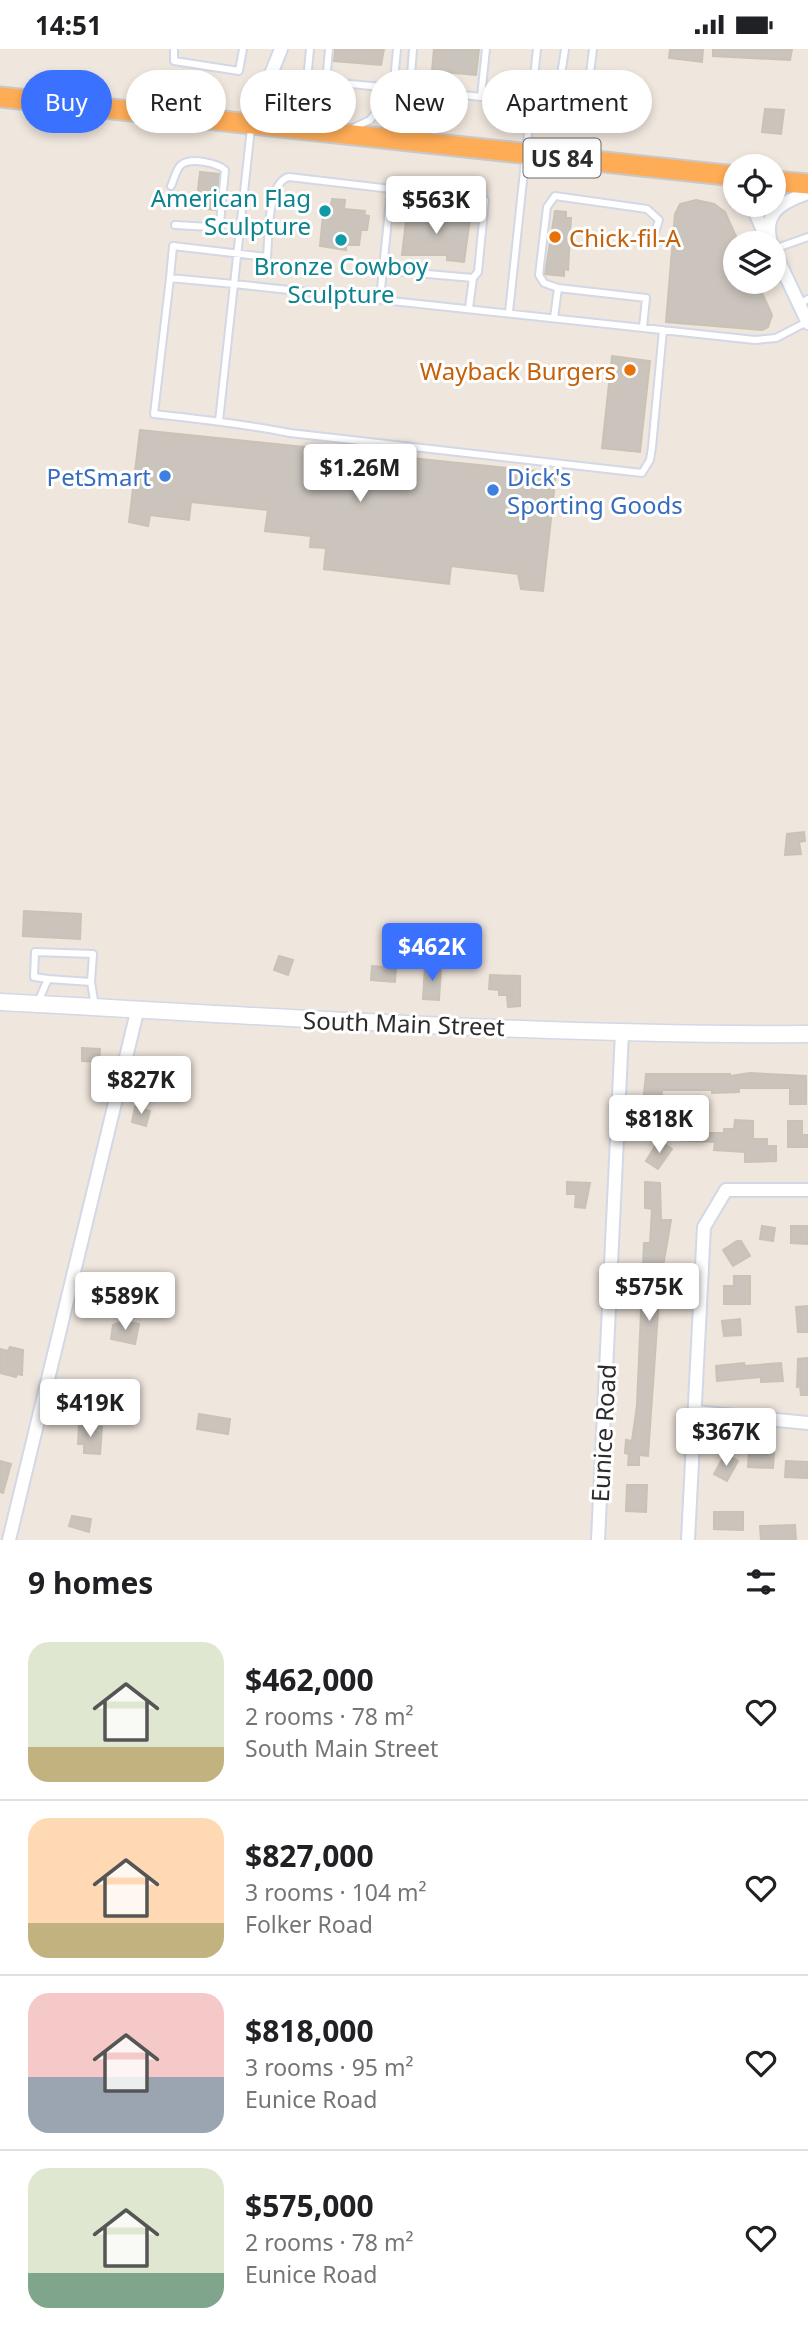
<!DOCTYPE html>
<meta charset="utf-8">
<style>
body{margin:0;font-family:"Noto Sans",sans-serif;background:#f2f2f2;color:#202124;height:100vh;display:flex;flex-direction:column;font-size:26px;white-space:nowrap}
*{box-sizing:border-box;margin:0}
p{font-size:23px;color:#757577}
.icon{flex:none;width:38px;height:38px;fill:none;stroke:currentColor;stroke-width:2;stroke-linecap:round;stroke-linejoin:round}
.map{position:relative;height:1491px;overflow:hidden}
.panel{display:flex;flex-direction:column;background:#fff;flex:1}
.panel>*{flex:none}
.banner{position:absolute;left:21px;top:21px;width:766px;height:63px;display:flex;gap:14px}
.tools{position:absolute;left:723px;top:105px;display:grid;gap:14px}
.tools a{display:grid;place-items:center;width:63px;height:63px;border-radius:50%;background:#fff;box-shadow:0 4px 10px #0003;font-size:35px}
.price{position:absolute;translate:-50% -60px;padding:0 16px;border-radius:7px;background:#fff;color:#222;font-size:23px;line-height:46px;filter:drop-shadow(0 2px 4px #0008)}
.price::after{content:'';position:absolute;left:50%;top:42px;width:21px;height:16px;margin-left:-10px;background:inherit;clip-path:polygon(0 0,100% 0,50% 100%)}
.price.selected{background:#3a71ff;color:#fff}
ul{padding:0;list-style:none}
li{display:flex;align-items:center;gap:21px;height:175px;padding:0 28px}
li+li{border-top:2px solid #e0e0e0}
li span{display:grid;place-items:center;flex:none;width:196px;height:140px;border-radius:21px;color:#555}
li>.icon{margin-inline-start:auto}
span .icon{width:84px;height:84px;fill:#fffc;stroke-width:1}
li b{font-size:30px}
h2{display:flex;justify-content:space-between;align-items:center;height:84px;padding:0 28px;font-size:30px}
.chip{padding:0 24px;border-radius:32px;background:#fff;box-shadow:0 4px 10px #0003;font-size:24px;line-height:63px}
.chip.selected{background:#3a71ff;color:#fff}
.status{display:flex;justify-content:space-between;align-items:center;height:49px;padding:0 35px;background:#fff;direction:ltr}
.status svg{height:19px;fill:currentColor}
.map>svg:first-child{display:block}
.building{fill:#cac4bc;stroke:#cbc2b6;stroke-width:2}
.lines{fill:none;stroke-linecap:round;stroke-linejoin:round}
.service-casing{stroke:#d2d8e6;stroke-width:10}
.minor-casing{stroke:#d2d8e6;stroke-width:16}
.tertiary-casing{stroke:#d2d8e6;stroke-width:19}
.trunk-casing{stroke:#c8c8c8;stroke-width:23}
.service{stroke:#fff;stroke-width:6}
.minor{stroke:#fff;stroke-width:12}
.tertiary{stroke:#fff;stroke-width:16}
.trunk{stroke:#feac56;stroke-width:19}
.culture-dot{fill:#0f9aa8;stroke:#fff;stroke-width:2.5}
.food-dot{fill:#e8710a;stroke:#fff;stroke-width:2.5}
.shop-dot{fill:#3f7fe0;stroke:#fff;stroke-width:2.5}
.labels{text-anchor:middle;dominant-baseline:central;stroke-width:6;stroke-linejoin:round;paint-order:stroke}
.shield{fill:#fff;stroke:#6b6b6b;stroke-width:2}
.shield-label{font-size:23px;font-weight:bold;fill:#2c2c2c}
.culture-label{font-size:24px;fill:#0d838f;stroke:#fff;text-anchor:end}
.food-label{font-size:24px;fill:#c56008;stroke:#fff;text-anchor:start}
.shop-label{font-size:24px;fill:#366cbe;stroke:#fff;text-anchor:end}
.street-label{font-size:24px;fill:#2c2c2c;stroke:#fff}
</style>
<div class="status"><b>14:51</b><svg viewBox="0 0 49 12"><path d="M0 12V9h3v3zM5 12V6h3v6zM10 12V3h3v9zM15 12V0h3v12zM26 1h20v11H26zM47 4h2v5h-2z"/></svg></div>
<div class="map">
<svg width="808" height="1491" viewBox="0 0 808 1491">
<rect width="100%" height="100%" fill="#efe6dd"/>
<path class="building" d="M335 0H384L381 16 334 12Z
M434 0H479L476 26 432 22Z
M670 0H703L702 13 669 9Z
M713 0H792L790 11 713 7Z
M765 60 784 61 781 85 762 83Z
M200 123 219 125 216 161 196 159Z
M332 150 345 151 344 160 365 162 364 166 369 167 367 181H361L359 196H346V201L320 197 324 156H331Z
M696 151 714 155 725 163 739 194H735V233H757L772 266 768 278 762 281 666 273 675 165 680 155Z
M555 162 566 163V169H571L568 221 564 220V227L545 225Z
M407 163 470 170 464 213 447 211V206H402Z
M612 307 650 312 640 403 602 399Z
M140 381 556 424 543 542 521 540 518 525 451 517 449 535 324 520 326 499 310 498 311 487 265 482 268 461 191 453 189 471 150 466 148 477 129 473Z
M804 783 805 792 799 793 801 805 785 806 787 785Z
M24 862 81 865 80 890 23 887Z
M279 907 293 911 288 926 274 921Z
M372 917 396 919 395 933 371 931Z
M425 917 441 918 439 951 423 950Z
M490 926 520 927V957L508 958 507 946H499V941L489 940Z
M82 999 100 1000 99 1013 82 1012Z
M750 1024 806 1027V1055H790V1039H739V1043L712 1044V1041H662L661 1055 643 1054 646 1025H730V1027Z
M135 1058 150 1062 146 1077 132 1073Z
M675 1071 704 1073V1084H724V1080H734L735 1071 753 1072V1090H767V1097H776V1112L745 1113V1103L714 1101 715 1093 674 1091Z
M788 1072H802V1086H808V1098H788Z
M659 1091 672 1100 658 1120 646 1112Z
M567 1133 590 1134 585 1159 575 1158 576 1145H567Z
M645 1133 660 1134 661 1171H671L660 1235 648 1407 639 1406V1416H628L629 1405 625 1404 626 1391 632 1392 637 1356 644 1194H650L652 1160 645 1159Z
M762 1177 775 1179 773 1192 760 1190Z
M791 1177H808V1195L791 1194Z
M737 1192H741L750 1207 733 1217 723 1201Z
M734 1227H750V1255H724V1237H734Z
M808 1257V1283H798L796 1258Z
M740 1270 741 1286 724 1287 722 1272Z
M124 1272 139 1275 135 1295 111 1290 113 1276Z
M10 1298 23 1301 22 1326 17 1325 16 1328 0 1324V1300L8 1302Z
M808 1309V1346H801L800 1337 797 1338 798 1310Z
M744 1314 745 1317 781 1314 783 1332 761 1333V1328L717 1332 716 1317Z
M199 1365 230 1370 228 1385 197 1380Z
M79 1376 102 1378 100 1405 84 1404V1395H78Z
M749 1402 774 1403 773 1419 748 1418Z
M725 1405 738 1412 727 1432 714 1425Z
M0 1412 11 1415 3 1444 0 1443Z
M786 1412 808 1413V1429L785 1428Z
M627 1436H647L646 1463 626 1462Z
M714 1463H743V1481L714 1480Z
M72 1467 91 1470 89 1483 69 1477Z
M795 1476 796 1491H761L760 1477Z"/>
<g class="lines">
<g class="service-casing">
<path id="service" d="M174 0V12L239 22 243 0
M310 0 307 31 393 39
M413 0 410 40 481 48 486 0
M593 0 585 66 594 78 606 79 617 68 618 48
M326 33 329 0
M559 39 565 0
M557 53 559 63 585 66
M251 79 234 235 755 291 776 289 807 273
M351 80 370 71 392 44
M389 85 397 0
M171 137C174 131 176 120 181 116 191 108 217 114 225 121L220 174 211 178 175 176
M774 200 808 188
M170 229 173 197 267 208C269 187 267 133 289 128L485 151 478 223 473 229 382 221
M558 239 544 234 539 226 547 158 555 147 647 160 659 171 654 186
M380 250 391 140
M799 255 808 250
M469 259 473 229
M509 263 537 0
M554 269 558 239 646 249 643 278
M219 372 234 235 170 229 154 365C200 370 245 375 290 384L642 424 650 411 652 398 663 281
M48 930 34 928 35 903 93 905 91 933
M38 953 48 930 91 933 95 958"/>
</g>
<g class="minor-casing">
<path id="minor" d="M251 75 281 0
M752 156 767 191
M771 194C762 163 782 153 808 144
M774 202 808 274
M696 1363 808 1374
M9 1491 137 963
M598 1491 622 983
M688 1491 704 1178 726 1141H808"/>
</g>
<g class="tertiary-casing">
<path id="tertiary" d="M0 953C269 967 539 987 808 985"/>
</g>
<g class="trunk-casing">
<path id="trunk" d="M0 48 735 127
M774 132 808 135"/>
</g>
<use href="#service" class="service"/>
<use href="#minor" class="minor"/>
<use href="#tertiary" class="tertiary"/>
<use href="#trunk" class="trunk"/>
</g>
<g class="culture-dot">
<circle cx="325" cy="162" r="7"/>
<circle cx="341" cy="191" r="7"/>
</g>
<g class="food-dot">
<circle cx="555" cy="188" r="7"/>
<circle cx="630" cy="321" r="7"/>
</g>
<g class="shop-dot">
<circle cx="165" cy="427" r="7"/>
<circle cx="493" cy="441" r="7"/>
</g>
<g class="labels">
<rect class="shield" x="523.5" y="89.5" width="77" height="39" rx="5"/>
<g class="shield-label">
<text x="562" y="109">US 84</text>
</g>
<g class="culture-label">
<text x="311" y="148">American Flag<tspan x="311" dy="28">Sculpture</tspan></text>
<text x="341" y="216" text-anchor="middle">Bronze Cowboy<tspan x="341" dy="28">Sculpture</tspan></text>
</g>
<g class="food-label">
<text x="569" y="188">Chick-fil-A</text>
<text x="616" y="321" text-anchor="end">Wayback Burgers</text>
</g>
<g class="shop-label">
<text x="151" y="427">PetSmart</text>
<text x="507" y="427" text-anchor="start">Dick's<tspan x="507" dy="28">Sporting Goods</tspan></text>
</g>
<g class="street-label">
<text transform="translate(404 974) rotate(2)">South Main Street</text>
<text transform="translate(603 1384) rotate(-87)">Eunice Road</text>
</g>
</g>
</svg>
<div class="tools">
<a><svg class="icon" aria-label="locate" viewBox="0 0 24 24"><circle cx="12" cy="12" r="6"/><path d="M12 2v4M12 18v4M2 12h4M18 12h4"/></svg></a>
<a><svg class="icon" aria-label="layers" viewBox="0 0 24 24"><path d="M12 4l9 5-9 5-9-5zM3 14l9 5 9-5"/></svg></a>
</div>
<b class="price" style="left:436px;top:187px">$563K</b>
<b class="price" style="left:360px;top:455px">$1.26M</b>
<b class="price selected" style="left:432px;top:934px">$462K</b>
<b class="price" style="left:141px;top:1067px">$827K</b>
<b class="price" style="left:659px;top:1106px">$818K</b>
<b class="price" style="left:649px;top:1274px">$575K</b>
<b class="price" style="left:125px;top:1283px">$589K</b>
<b class="price" style="left:90px;top:1390px">$419K</b>
<b class="price" style="left:726px;top:1419px">$367K</b>
<div class="banner">
<a class="chip selected">Buy</a>
<a class="chip">Rent</a>
<a class="chip">Filters</a>
<a class="chip">New</a>
<a class="chip">Apartment</a>
</div>
</div>
<section class="panel">
<h2>9 homes<svg class="icon" aria-label="filters" viewBox="0 0 24 24"><path d="M4 7h16M4 17h16"/><circle cx="9" cy="7" r="2"/><circle cx="15" cy="17" r="2"/></svg></h2>
<ul>
<li><span style="background:linear-gradient(#dfe7d0 75%,#c2b280 0)"><svg class="icon" aria-label="home" viewBox="0 0 24 24"><path d="M3 11l9-7 9 7M6 9v11h12V9"/></svg></span><div><b>$462,000</b><p>2 rooms · 78 m²</p><p>South Main Street</p></div><svg class="icon" aria-label="heart" viewBox="0 0 24 24"><path d="M12 20l-8-8c-3-5 5-10 8-4 3-6 11-1 8 4z"/></svg></li>
<li><span style="background:linear-gradient(#ffd9b3 75%,#c2b280 0)"><svg class="icon" aria-label="home" viewBox="0 0 24 24"><path d="M3 11l9-7 9 7M6 9v11h12V9"/></svg></span><div><b>$827,000</b><p>3 rooms · 104 m²</p><p>Folker Road</p></div><svg class="icon" aria-label="heart" viewBox="0 0 24 24"><path d="M12 20l-8-8c-3-5 5-10 8-4 3-6 11-1 8 4z"/></svg></li>
<li><span style="background:linear-gradient(#f6c9c9 60%,#9aa5b1 0)"><svg class="icon" aria-label="home" viewBox="0 0 24 24"><path d="M3 11l9-7 9 7M6 9v11h12V9"/></svg></span><div><b>$818,000</b><p>3 rooms · 95 m²</p><p>Eunice Road</p></div><svg class="icon" aria-label="heart" viewBox="0 0 24 24"><path d="M12 20l-8-8c-3-5 5-10 8-4 3-6 11-1 8 4z"/></svg></li>
<li><span style="background:linear-gradient(#dfe7d0 75%,#7fa58c 0)"><svg class="icon" aria-label="home" viewBox="0 0 24 24"><path d="M3 11l9-7 9 7M6 9v11h12V9"/></svg></span><div><b>$575,000</b><p>2 rooms · 78 m²</p><p>Eunice Road</p></div><svg class="icon" aria-label="heart" viewBox="0 0 24 24"><path d="M12 20l-8-8c-3-5 5-10 8-4 3-6 11-1 8 4z"/></svg></li>
</ul>
</section>
